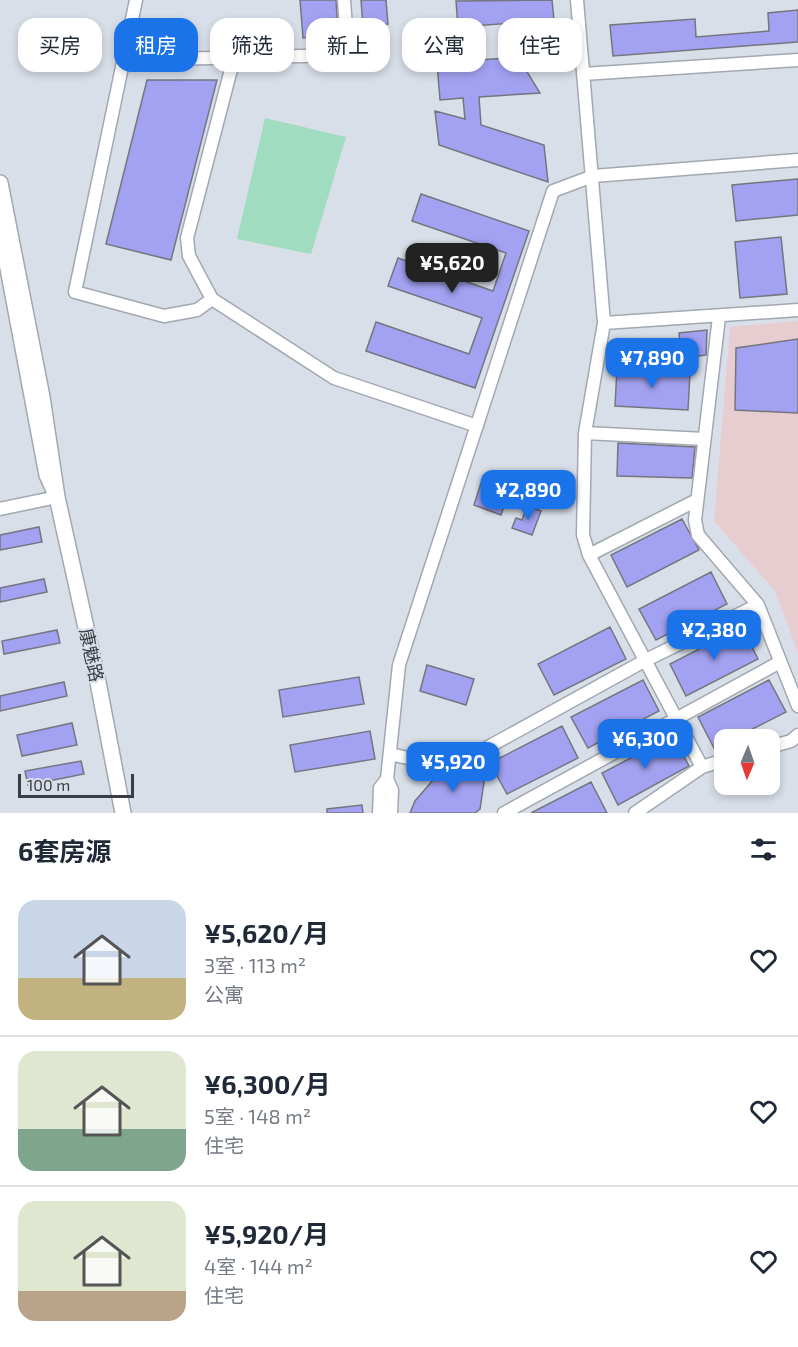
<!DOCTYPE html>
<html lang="zh">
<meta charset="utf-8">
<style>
body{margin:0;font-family:"Exo 2","Noto Sans SC",sans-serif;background:#f6f6f7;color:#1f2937;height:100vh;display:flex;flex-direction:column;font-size:22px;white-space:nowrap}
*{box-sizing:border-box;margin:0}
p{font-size:20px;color:#747a83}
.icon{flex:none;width:33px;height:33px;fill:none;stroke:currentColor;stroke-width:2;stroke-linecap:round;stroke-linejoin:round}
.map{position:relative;height:813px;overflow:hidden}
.drawer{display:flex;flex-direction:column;background:#fff;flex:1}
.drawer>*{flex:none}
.hud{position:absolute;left:18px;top:18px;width:762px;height:54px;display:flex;gap:12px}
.needle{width:39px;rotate:182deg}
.controls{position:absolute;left:714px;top:729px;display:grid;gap:12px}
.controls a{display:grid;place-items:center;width:66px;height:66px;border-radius:12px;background:#fff;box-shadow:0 3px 9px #0003;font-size:30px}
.scale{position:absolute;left:18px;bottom:15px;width:116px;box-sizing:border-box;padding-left:6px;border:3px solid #3a3d41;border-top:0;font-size:16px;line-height:21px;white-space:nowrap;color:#3a3d41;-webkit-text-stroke:4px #d8dfe9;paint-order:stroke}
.price{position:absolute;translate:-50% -51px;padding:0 14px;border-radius:12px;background:#1a73e8;color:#fff;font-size:20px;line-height:39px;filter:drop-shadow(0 2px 3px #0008)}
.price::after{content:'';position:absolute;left:50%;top:36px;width:18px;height:14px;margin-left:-9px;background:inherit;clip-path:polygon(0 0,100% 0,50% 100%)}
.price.on{background:#222;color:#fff}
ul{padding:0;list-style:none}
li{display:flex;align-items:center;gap:18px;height:150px;padding:0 18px}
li+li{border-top:2px solid #e0e1e3}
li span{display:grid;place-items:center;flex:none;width:168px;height:120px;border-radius:18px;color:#555}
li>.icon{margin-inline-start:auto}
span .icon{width:72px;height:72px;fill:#fffc;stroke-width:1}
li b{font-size:26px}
h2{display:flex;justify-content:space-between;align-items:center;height:72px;padding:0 18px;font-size:26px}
.tag{padding:0 21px;border-radius:18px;background:#fff;box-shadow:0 3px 9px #0003;font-size:21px;line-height:54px}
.tag.on{background:#1a73e8;color:#fff}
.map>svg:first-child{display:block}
.commercial{fill:#e8cdd0}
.green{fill:#a0dcc0}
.building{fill:#a3a2f2;stroke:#75757f;stroke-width:1.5}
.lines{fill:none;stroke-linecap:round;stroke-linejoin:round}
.minor-casing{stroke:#a2a8b1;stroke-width:15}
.major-casing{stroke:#a2a8b1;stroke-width:18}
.minor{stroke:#fff;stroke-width:12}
.major{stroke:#fff;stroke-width:15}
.labels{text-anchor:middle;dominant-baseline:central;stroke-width:4.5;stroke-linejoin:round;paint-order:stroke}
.street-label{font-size:18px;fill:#3a3d41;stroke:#d8dfe9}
</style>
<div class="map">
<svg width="798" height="813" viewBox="0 0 798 813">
<rect width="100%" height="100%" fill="#d8dfe9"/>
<path class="commercial" d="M798 321V653L775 591 714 521 730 327Z"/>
<path class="green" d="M265 118 346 137 311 254 237 239Z"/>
<path class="building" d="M300 0H336L338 34 303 38Z
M361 0H386L388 24 363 26Z
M552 0 554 20 458 27 456 1Z
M798 10V42L613 56 610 25 695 19 696 37 769 31 768 13Z
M507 58 526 70 540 93 479 97 481 125 544 145 548 182 439 145 435 111 465 119 463 98 440 100 437 63Z
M147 80H217L171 260 106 244Z
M798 179V215L736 221 732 185Z
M421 194 529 231 475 388 366 351 376 322 469 354 482 318 388 286 398 258 493 291 506 253 412 221Z
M781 237 787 294 740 298 735 242Z
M707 330 706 355 681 358 679 333Z
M798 339V413L735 410 736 348Z
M617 368 690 372 688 410 615 406Z
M618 443 695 447 692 478 617 476Z
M481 483 491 487 489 494 506 500 501 515 474 505Z
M527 506 541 511 532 535 512 528 516 518 522 520Z
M682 519 699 550 627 587 611 555Z
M39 527 42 542 0 550V535Z
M711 572 727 604 656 640 639 609Z
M44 579 47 592 0 602V588Z
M610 627 626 659 554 695 538 664Z
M742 627 758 659 686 696 670 664Z
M57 630 60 643 4 654 2 641Z
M427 665 474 679 466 705 420 691Z
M359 677 364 704 283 717 279 690Z
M643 680 659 711 588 748 571 717Z
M769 680 786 712 731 740H724V743L714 748 698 717Z
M64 682 67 696 0 711V696Z
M72 723 77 745 22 756 17 735Z
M562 726 578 758 507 794 490 763Z
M370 731 375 759 295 772 290 745Z
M673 736 689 766 618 805 602 773Z
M81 761 84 774 28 785 25 771Z
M470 766 486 769 480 809 475 813H410L415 801 434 779Z
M591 782 607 813H531Z
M362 805 363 813H327V809Z"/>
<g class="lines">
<g class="minor-casing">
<path id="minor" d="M136 0 75 292 164 316 197 310 212 299
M577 0 604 323 585 433 583 535 589 555 702 767
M234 58 187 238 189 256 212 299 334 378 477 426
M123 60 348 55 344 0
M583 74 798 60
M719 317 695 520 698 535 758 605 798 706
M604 323 798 310
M585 433 704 439
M0 509 57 497
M589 555 697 500
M770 747 791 741 798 735
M390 754 439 765 470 757 646 660 758 605
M379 813 380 788 387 779
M391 813 392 790 387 779 399 665 553 191 593 176 798 160
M504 813 780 662
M635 813 702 767 724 760"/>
</g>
<g class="major-casing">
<path id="major" d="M0 183 42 397 57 497 47 475 0 226
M57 497 97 677 123 813"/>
</g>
<use href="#minor" class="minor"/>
<use href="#major" class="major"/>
</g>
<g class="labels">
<g class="street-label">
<text transform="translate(92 655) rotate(78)">康魅路</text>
</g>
</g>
</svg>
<div class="controls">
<a><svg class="needle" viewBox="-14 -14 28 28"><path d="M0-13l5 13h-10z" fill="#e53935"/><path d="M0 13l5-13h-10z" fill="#747a83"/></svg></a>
</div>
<div class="scale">100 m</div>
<b class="price on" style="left:452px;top:294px">¥5,620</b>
<b class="price" style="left:652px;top:389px">¥7,890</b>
<b class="price" style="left:528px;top:521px">¥2,890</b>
<b class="price" style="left:714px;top:661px">¥2,380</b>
<b class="price" style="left:645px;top:770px">¥6,300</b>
<b class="price" style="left:453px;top:793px">¥5,920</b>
<div class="hud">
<a class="tag">买房</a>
<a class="tag on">租房</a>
<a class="tag">筛选</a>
<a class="tag">新上</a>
<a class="tag">公寓</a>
<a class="tag">住宅</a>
</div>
</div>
<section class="drawer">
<h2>6套房源<svg class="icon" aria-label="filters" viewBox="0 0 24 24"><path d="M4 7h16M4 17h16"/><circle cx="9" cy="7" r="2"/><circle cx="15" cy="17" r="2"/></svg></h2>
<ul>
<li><span style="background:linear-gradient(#c9d6e8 65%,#c2b280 0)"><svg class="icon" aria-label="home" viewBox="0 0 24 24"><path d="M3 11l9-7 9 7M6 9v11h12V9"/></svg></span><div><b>¥5,620/月</b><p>3室 · 113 m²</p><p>公寓</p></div><svg class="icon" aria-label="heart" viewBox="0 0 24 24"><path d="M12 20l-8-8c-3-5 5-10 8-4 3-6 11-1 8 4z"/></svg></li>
<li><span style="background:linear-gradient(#dfe7d0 65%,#7fa58c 0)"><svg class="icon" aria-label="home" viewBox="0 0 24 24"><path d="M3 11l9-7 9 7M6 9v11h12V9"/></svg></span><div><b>¥6,300/月</b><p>5室 · 148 m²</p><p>住宅</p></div><svg class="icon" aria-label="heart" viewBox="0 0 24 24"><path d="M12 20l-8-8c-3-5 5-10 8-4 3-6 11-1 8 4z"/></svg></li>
<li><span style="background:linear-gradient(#dfe7d0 75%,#b9a48a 0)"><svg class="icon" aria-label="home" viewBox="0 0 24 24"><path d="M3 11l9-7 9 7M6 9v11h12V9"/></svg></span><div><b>¥5,920/月</b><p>4室 · 144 m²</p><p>住宅</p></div><svg class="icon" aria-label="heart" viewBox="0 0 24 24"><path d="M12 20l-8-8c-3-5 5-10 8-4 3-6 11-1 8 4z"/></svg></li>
</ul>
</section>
